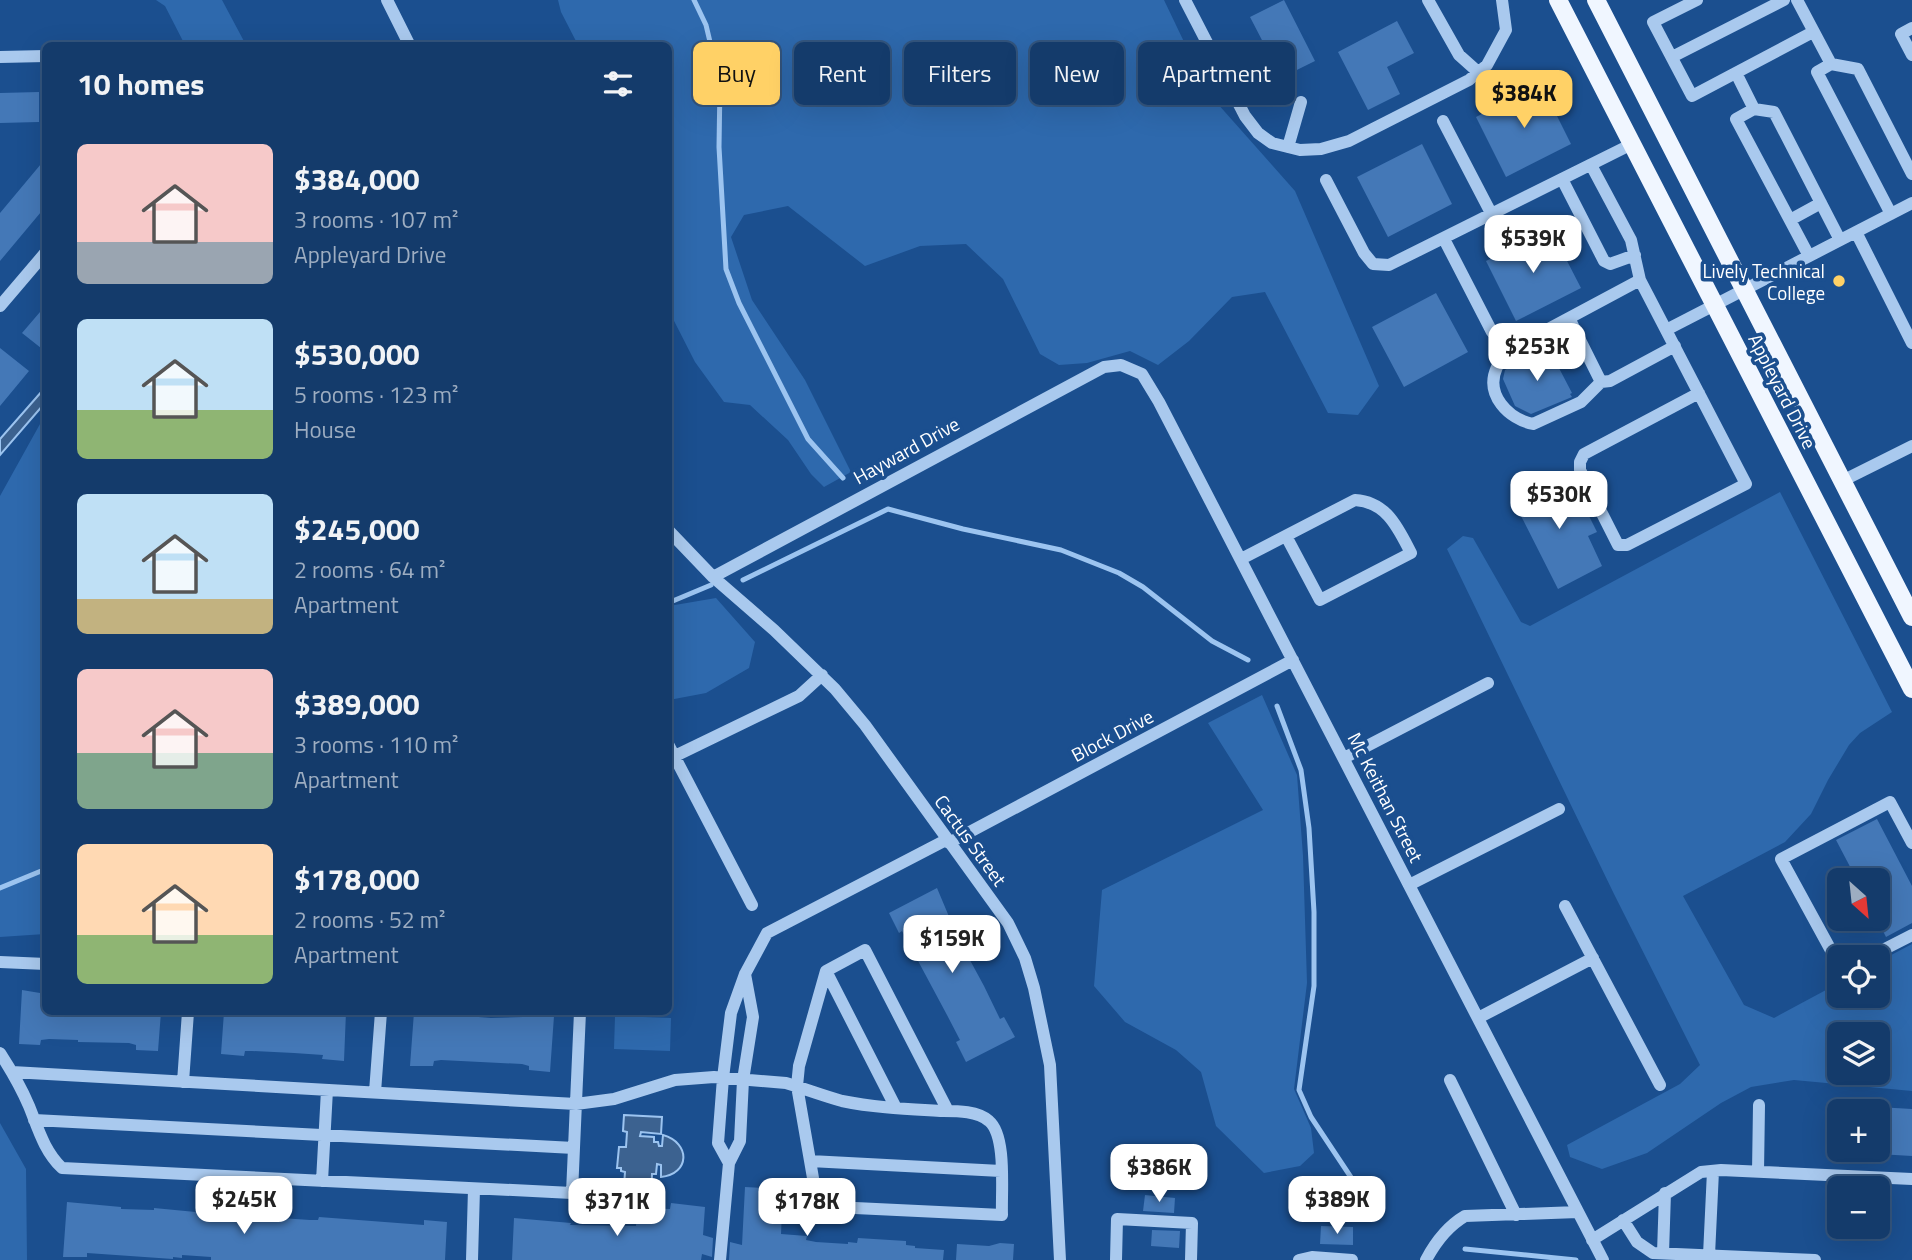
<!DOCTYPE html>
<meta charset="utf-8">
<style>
body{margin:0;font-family:"Titillium Web",sans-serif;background:#1d4271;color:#f1f3f6;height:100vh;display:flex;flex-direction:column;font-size:26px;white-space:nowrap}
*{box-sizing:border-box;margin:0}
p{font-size:23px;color:#9dadc1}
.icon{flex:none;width:38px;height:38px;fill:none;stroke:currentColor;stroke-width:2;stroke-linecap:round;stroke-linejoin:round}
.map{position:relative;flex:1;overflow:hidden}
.sheet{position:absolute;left:42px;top:42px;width:630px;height:973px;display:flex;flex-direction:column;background:#143b6b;border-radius:10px;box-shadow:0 7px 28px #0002,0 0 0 2px #33557e}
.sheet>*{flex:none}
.top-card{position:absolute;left:693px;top:42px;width:665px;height:63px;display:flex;gap:14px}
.needle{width:46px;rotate:153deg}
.controls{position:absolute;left:1827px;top:868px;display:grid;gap:14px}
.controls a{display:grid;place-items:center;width:63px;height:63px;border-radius:10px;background:#143b6b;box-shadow:0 7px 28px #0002,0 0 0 2px #33557e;font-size:35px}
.price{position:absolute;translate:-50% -60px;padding:0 16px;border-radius:14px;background:#fff;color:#222;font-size:23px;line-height:46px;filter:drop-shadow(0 2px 4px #0008)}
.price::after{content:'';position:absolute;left:50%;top:42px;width:21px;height:16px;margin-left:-10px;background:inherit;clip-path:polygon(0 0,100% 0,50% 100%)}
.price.current{background:#ffd166;color:#111}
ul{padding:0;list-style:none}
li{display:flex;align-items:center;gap:21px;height:175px;padding:0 35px}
li span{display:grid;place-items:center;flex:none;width:196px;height:140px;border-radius:10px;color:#555}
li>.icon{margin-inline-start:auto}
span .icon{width:84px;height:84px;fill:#fffc;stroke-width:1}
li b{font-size:30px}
h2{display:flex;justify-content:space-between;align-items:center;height:84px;padding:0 35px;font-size:30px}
.tag{padding:0 24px;border-radius:10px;background:#143b6b;box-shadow:0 7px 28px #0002,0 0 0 2px #33557e;font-size:24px;line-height:63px}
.tag.current{background:#ffd166;color:#111}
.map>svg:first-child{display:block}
.green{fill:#2e69ad;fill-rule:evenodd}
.water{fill:#3c6290;stroke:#9cc4f0;stroke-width:2}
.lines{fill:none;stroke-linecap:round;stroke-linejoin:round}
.stream{stroke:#9cc4f0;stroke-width:5}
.building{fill:#4478b7}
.minor{stroke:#a9c9ee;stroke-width:12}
.major{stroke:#f0f6ff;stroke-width:18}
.poi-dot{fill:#ffd166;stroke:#1b4f8f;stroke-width:2.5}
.labels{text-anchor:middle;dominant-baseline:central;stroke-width:7;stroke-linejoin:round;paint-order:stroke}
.poi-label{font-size:19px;fill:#fff;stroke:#1b4f8f;text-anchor:end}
.street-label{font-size:19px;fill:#fff;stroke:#1b4f8f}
</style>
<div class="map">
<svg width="1912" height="1260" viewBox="0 0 1912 1260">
<rect width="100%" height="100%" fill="#1b4f8f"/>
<path class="green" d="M156 0H222L246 45H185L165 6Z
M558 0H1164L1209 94 1295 191 1379 386 1358 415 1328 413 1265 292 1232 297 1189 341 1158 365 1130 351 1087 363 1059 365 1040 354 1003 279 966 244 920 246 865 266 788 206 744 215 731 237 752 300 805 380 851 472 824 487 811 474 788 440 750 405 724 402 695 362 669 311 668 46 578 45 561 12Z
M45 415V934L0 937V496Z
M1780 492 1892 712 1860 733 1849 745 1828 780 1811 814 1785 842 1683 896 1744 1005 1774 1018 1839 983V996H1878V962L1912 944V1091L1794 1080 1751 1087 1721 1103 1647 1153 1602 1169 1570 1157 1567 1145 1680 1084 1700 1065 1614 894 1447 549 1463 536 1473 538 1521 622 1530 626ZM1878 1034V1073H1839V1034Z
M716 598 755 642 749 668 706 693 669 700V606Z
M1262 695 1297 775 1303 856 1307 983 1294 1089 1311 1128 1314 1153 1300 1166 1264 1173 1216 1126 1201 1072 1176 1050 1125 1022 1094 986 1102 890 1263 810 1208 723Z
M615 1016 671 1018 670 1051 614 1049Z
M0 1123 26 1169 27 1260H0Z"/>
<path class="water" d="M43 390 45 395 44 404 0 455V439Z
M624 1115 662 1117 661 1134 641 1132 640 1136 654 1137V1142H658L659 1146H662L663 1135C691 1143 690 1174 661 1177V1165L657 1164 656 1174H652L651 1200 623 1199 625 1172 621 1171V1168H617L619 1147H626L627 1132 623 1131Z"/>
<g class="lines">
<path class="stream" d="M694 0 706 25 720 84 719 147 726 269 739 303 808 439 843 478
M743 580 888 509 963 529 1061 550 1119 573 1143 587 1212 641 1248 660
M668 603 711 585
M1277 706 1301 770 1309 828 1314 912V986L1299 1090 1311 1117 1368 1203
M0 888 46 869
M1465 1249 1576 1260"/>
</g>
<path class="building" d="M1284 0 1315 61 1254 91 1237 58 1264 44 1250 17Z
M1397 21 1414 53 1387 67 1400 94 1368 110 1338 52Z
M1541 84 1571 144 1506 177 1476 117Z
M39 92V122L0 123V93Z
M1422 144 1452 204 1388 237 1357 177Z
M46 158V206L0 261V213Z
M1550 228 1581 288 1516 321 1486 261Z
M1436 293 1468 352 1404 387 1372 327Z
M46 305V352L22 333Z
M1548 347 1572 393 1570 394 1572 397 1531 414 1515 406 1503 379 1505 370Z
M0 348 29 371 0 406Z
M1557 475 1572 506 1582 502 1597 532 1588 536 1602 566 1558 589 1512 498Z
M1877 819 1912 886V923L1886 937 1878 921V880H1857L1836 840Z
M937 888 958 938 984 986 1000 1019 1004 1017 1015 1037 966 1062 956 1042 960 1040 947 1015 902 931 899 933 889 913Z
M22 990 46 994V1012H161L158 1051 136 1050V1045L129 1043 78 1042V1040L49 1039 41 1040 40 1045 19 1044Z
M224 1012H346L344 1061 322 1059 323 1055 294 1053 252 1051H245L244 1056 221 1054Z
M414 1012 491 1018 554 1016 550 1072 529 1070V1066L522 1064 441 1060 434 1061 433 1066H410Z
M1878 1107 1912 1109V1156L1878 1154Z
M745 1187 783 1189 781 1234 807 1236 806 1240 816 1242 848 1244V1242L857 1243 858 1238 906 1241V1245L915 1246V1248L944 1250 943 1260H729L730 1242 742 1245Z
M1145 1195 1175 1198 1174 1213 1143 1211Z
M67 1202 121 1207V1209L154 1210V1208L206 1213H213V1209H236L281 1214V1218L310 1220H318L319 1217 424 1225V1220L447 1222 445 1260H211V1257L182 1255V1258L173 1257V1259L87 1253V1257H63Z
M671 1203 705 1207 703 1235 713 1238 712 1257 702 1254 701 1260H512L514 1218 571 1223 570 1225 636 1226 637 1208 670 1209Z
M1321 1226 1353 1227V1245L1320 1244Z
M1152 1230 1180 1231 1179 1248 1151 1246Z
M1000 1243 1014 1244 1013 1260H956L957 1244 989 1246Z"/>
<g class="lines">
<path class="minor" d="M387 0 410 46
M1185 0 1245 116 1258 133 1272 143 1300 150 1321 149 1349 141 1469 80 1487 65 1506 30 1502 0
M1428 0 1459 55 1478 72
M1697 0 1653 22 1692 96 1813 32
M1797 0 1831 64
M1912 28 1901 34 1912 55
M0 57 46 56
M1672 57 1784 0
M1736 73 1754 109
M1443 121 1492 215
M1288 147 1301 102
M1591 165 1631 240 1640 280 1746 484 1627 545H1618L1580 470V462L1584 454 1699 393
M1562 179 1604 261 1610 264 1635 255
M1326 180 1364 253 1373 264 1389 265 1632 144
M1891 214 1817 72 1831 64 1858 69 1912 174
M1790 220 1821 203
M1856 232 1912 343
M1444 239 1492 332
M1809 256 1736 119 1754 109 1774 112 1840 240
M1640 280 1515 347C1508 353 1501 359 1497 367 1484 395 1509 419 1533 424L1581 402 1601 382 1610 381 1675 346
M0 306 46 252
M1569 318 1601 382
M1666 330 1912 203
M1842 481 1912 446
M668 530 713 577 774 630 835 689 865 725 1008 923 1025 958 1034 988 1050 1065 1060 1260
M1241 559 1355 500C1387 502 1398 528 1411 553L1320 600 1286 536
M713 577 1104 367 1121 365 1142 374 1159 402 1603 1260
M668 744 752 905
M675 756 799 696 822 675
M1344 758 1488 683
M949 843 1293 660
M1409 885 1559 809
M1565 906 1660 1085
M1869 957 1912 935
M0 962 46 964
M1839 965 1781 859 1890 802 1912 843
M826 971 896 1108
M1478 1018 1593 958
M0 1053C11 1070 21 1087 29 1106 38 1128 44 1151 62 1168L572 1193 580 1012
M12 1072 576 1104 614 1099 675 1080 714 1077 786 1083C805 1089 824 1096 842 1101 876 1108 909 1109 943 1111 958 1111 978 1111 989 1121 1007 1136 1001 1193 1002 1215L813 1206V1178L797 1086 799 1066 826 971 865 950 948 1111
M1450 1080 1516 1215
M183 1082 188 1012
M375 1092 381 1012
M34 1120 574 1148
M810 1161 1001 1171
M729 1163 718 1143 723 1078 731 1013 745 974 767 933 946 840
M1758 1172 1759 1105
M322 1181 327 1090
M1623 1220 1637 1242 1653 1253 1815 1260
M1592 1240 1701 1172 1721 1170 1912 1179
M1663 1253 1665 1193
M1709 1255 1713 1171
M472 1260 474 1189
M720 1260 729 1163 740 1141 743 1080 753 1017 745 974
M1116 1260 1117 1219 1192 1223 1191 1260
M1299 1260 1312 1257 1352 1260
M1426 1260C1435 1243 1448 1226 1465 1216L1578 1212"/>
<path class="major" d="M1558 0 1912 689
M1596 0 1912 617"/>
</g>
<circle class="poi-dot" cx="1839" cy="281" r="7"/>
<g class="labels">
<g class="poi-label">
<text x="1825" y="270">Lively Technical<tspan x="1825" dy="22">College</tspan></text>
</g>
<g class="street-label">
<text transform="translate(1783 391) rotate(63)">Appleyard Drive</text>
<text transform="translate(906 450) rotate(-29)">Hayward Drive</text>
<text transform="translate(1112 735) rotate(-28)">Block Drive</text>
<text transform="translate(1386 797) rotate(63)">Mc Keithan Street</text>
<text transform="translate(971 840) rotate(54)">Cactus Street</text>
</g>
</g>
</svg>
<div class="controls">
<a><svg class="needle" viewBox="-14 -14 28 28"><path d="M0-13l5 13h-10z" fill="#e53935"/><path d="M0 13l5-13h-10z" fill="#9dadc1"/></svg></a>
<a><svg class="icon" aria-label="locate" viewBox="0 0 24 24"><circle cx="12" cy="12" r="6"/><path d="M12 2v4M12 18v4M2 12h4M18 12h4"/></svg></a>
<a><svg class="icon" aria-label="layers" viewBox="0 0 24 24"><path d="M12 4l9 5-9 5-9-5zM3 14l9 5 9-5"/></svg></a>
<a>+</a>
<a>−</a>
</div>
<b class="price current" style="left:1524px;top:130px">$384K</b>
<b class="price" style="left:1533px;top:275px">$539K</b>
<b class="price" style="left:1537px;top:383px">$253K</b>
<b class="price" style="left:1559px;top:531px">$530K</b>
<b class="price" style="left:952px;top:975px">$159K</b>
<b class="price" style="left:1159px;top:1204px">$386K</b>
<b class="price" style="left:244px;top:1236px">$245K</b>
<b class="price" style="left:1337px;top:1236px">$389K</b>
<b class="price" style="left:617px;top:1238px">$371K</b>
<b class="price" style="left:807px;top:1238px">$178K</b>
<div class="top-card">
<a class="tag current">Buy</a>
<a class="tag">Rent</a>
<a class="tag">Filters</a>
<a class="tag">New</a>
<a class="tag">Apartment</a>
</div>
<section class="sheet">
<h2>10 homes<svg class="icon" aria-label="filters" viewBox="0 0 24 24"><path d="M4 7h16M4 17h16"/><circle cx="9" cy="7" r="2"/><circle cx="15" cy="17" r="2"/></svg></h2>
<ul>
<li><span style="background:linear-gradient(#f6c9c9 70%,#9aa5b1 0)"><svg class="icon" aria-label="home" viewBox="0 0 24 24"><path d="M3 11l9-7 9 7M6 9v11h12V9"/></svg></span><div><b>$384,000</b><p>3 rooms · 107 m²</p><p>Appleyard Drive</p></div></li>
<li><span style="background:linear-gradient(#bfe0f5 65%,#8fb573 0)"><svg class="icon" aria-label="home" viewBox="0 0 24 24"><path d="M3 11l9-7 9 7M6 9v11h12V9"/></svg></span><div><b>$530,000</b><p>5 rooms · 123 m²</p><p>House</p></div></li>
<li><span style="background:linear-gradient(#bfe0f5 75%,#c2b280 0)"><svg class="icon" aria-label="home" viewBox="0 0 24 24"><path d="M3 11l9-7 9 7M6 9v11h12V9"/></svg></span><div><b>$245,000</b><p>2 rooms · 64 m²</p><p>Apartment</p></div></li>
<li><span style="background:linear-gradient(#f6c9c9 60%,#7fa58c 0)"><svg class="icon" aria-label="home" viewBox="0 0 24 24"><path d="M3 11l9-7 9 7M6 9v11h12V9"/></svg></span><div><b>$389,000</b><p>3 rooms · 110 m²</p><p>Apartment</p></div></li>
<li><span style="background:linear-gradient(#ffd9b3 65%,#8fb573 0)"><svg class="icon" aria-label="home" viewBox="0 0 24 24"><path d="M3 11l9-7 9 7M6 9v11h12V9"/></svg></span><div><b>$178,000</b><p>2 rooms · 52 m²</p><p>Apartment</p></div></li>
</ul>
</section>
</div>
